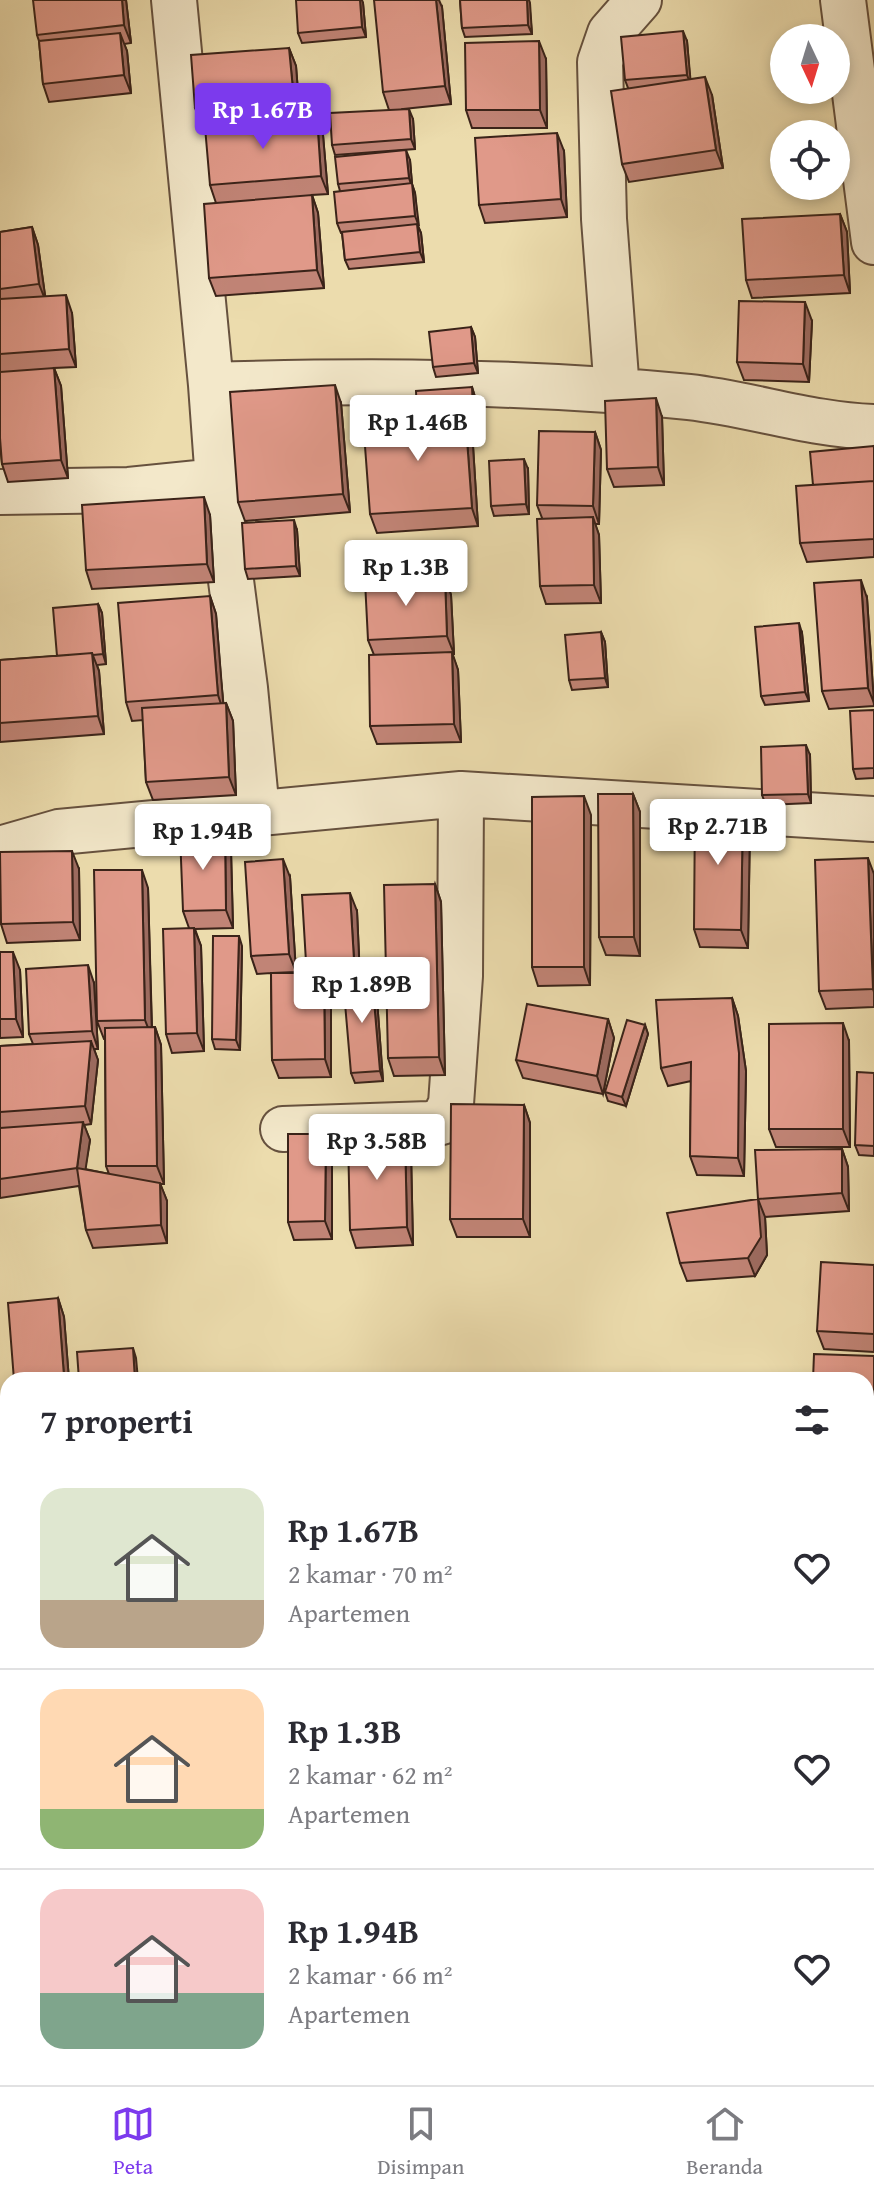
<!DOCTYPE html>
<html lang="id">
<meta charset="utf-8">
<style>
body{margin:0;font-family:"Gentium Book Plus",serif;background:#f7f7f7;color:#2b2b33;height:100vh;display:flex;flex-direction:column;font-size:30px;white-space:nowrap}
*{box-sizing:border-box;margin:0}
p{font-size:26px;color:#7c7c81}
.icon{flex:none;width:44px;height:44px;fill:none;stroke:currentColor;stroke-width:2;stroke-linecap:round;stroke-linejoin:round}
.map{position:relative;flex:1;overflow:hidden}
.drawer{position:absolute;left:0px;top:1372px;width:874px;height:714px;display:flex;flex-direction:column;background:#fff;border-radius:24px 24px 0 0;box-shadow:0 4px 12px #0003}
.drawer>*{flex:none}
.needle{width:52px;rotate:176deg}
.fabs{position:absolute;left:770px;top:24px;display:grid;gap:16px}
.fabs a{display:grid;place-items:center;width:80px;height:80px;border-radius:50%;background:#fff;box-shadow:0 4px 12px #0003;font-size:40px}
.price{position:absolute;translate:-50% -68px;padding:0 18px;border-radius:8px;background:#fff;color:#222;font-size:26px;line-height:52px;filter:drop-shadow(0 2px 4px #0008)}
.price::after{content:'';position:absolute;left:50%;top:48px;width:24px;height:18px;margin-left:-12px;background:inherit;clip-path:polygon(0 0,100% 0,50% 100%)}
.price.selected{background:#7c3aed;color:#fff}
ul{padding:0;list-style:none}
li{display:flex;align-items:center;gap:24px;height:200px;padding:0 40px}
li+li{border-top:2px solid #e1e1e2}
li span{display:grid;place-items:center;flex:none;width:224px;height:160px;border-radius:24px;color:#555}
li>.icon{margin-inline-start:auto}
span .icon{width:96px;height:96px;fill:#fffc;stroke-width:1}
li b{font-size:34px}
h2{display:flex;justify-content:space-between;align-items:center;height:96px;padding:0 40px;font-size:34px}
.tab-bar{display:flex;justify-content:space-around;align-items:center;height:112px;border-top:2px solid #e1e1e2;background:#fff;font-size:22px;color:#7c7c81}
.tab-bar a{display:grid;justify-items:center;gap:4px}
.tab-bar .selected{color:#7c3aed}
.map>svg:first-child{display:block}
.lines{fill:none;stroke-linecap:round;stroke-linejoin:round}
.minor-casing{stroke:#66513e;stroke-width:48}
.minor{stroke:#f3e8ca;stroke-width:44}
.wall{fill:#c18476;stroke:#3a2319;stroke-width:2}
.shaded-wall{fill:#9d6b60;stroke:#3a2319;stroke-width:2}
.building{fill:#e09989;stroke:#3a2319;stroke-width:2}
</style>
<div class="map">
<svg width="874" height="2085" viewBox="0 0 874 2085">
<rect width="100%" height="100%" fill="#ecdcad"/>
<filter id="stains"><feTurbulence type="fractalNoise" baseFrequency=".0025" numOctaves="4"/><feColorMatrix values="0 0 0 0 .2 0 0 0 0 .09 0 0 0 0 .02 0 0 0 .5 -.17"/></filter>
<radialGradient id="worn" r=".72"><stop offset=".6" stop-color="#630" stop-opacity="0"/><stop offset="1" stop-color="#630" stop-opacity=".3"/></radialGradient>
<g class="lines">
<g class="minor-casing">
<path id="minor" d="M174 0 211 385 218 481 245 688 257 812
M843 0 874 242
M211 385C372 380 528 381 689 397 751 404 811 425 874 427
M617 391 604 219 600 62 610 33 639 0
M0 492 129 490 218 481
M0 849 59 832 461 794 874 819
M283 1129 429 1124 442 1122 451 1104 460 976 461 794"/>
</g>
<use href="#minor" class="minor"/>
</g>
<path class="wall" d="M126 0 131 43 124 44 127 51 131 93 49 102 43 84 39 41 37 35Z
M460 0H529L532 34 465 37 462 28Z
M363 3 366 37 302 43 298 33Z
M442 7 451 104 403 109 413 119 415 149 335 155 332 145 389 110 383 92Z
M687 41 690 79 712 95 723 168 629 182 622 164 628 88 625 80Z
M289 48 296 66 300 118 202 126 195 108Z
M546 59 547 128H472L466 110Z
M323 135 328 194 312 195 318 213 324 288 216 296 209 278 216 203 210 185Z
M564 151 567 217 485 223 479 205Z
M410 160 412 184 415 193 418 226 421 233 424 262 349 269 345 260 342 233H341L337 223 340 191 338 184Z
M840 214 847 232 850 293 752 298 746 280Z
M32 227 38 245 45 296 72 313 76 367 54 368 61 386 68 478 8 482 2 464 0 444V232Z
M812 321 809 382 744 380 737 362Z
M471 327 475 337 478 373 436 377 433 367Z
M472 387 475 397 477 420H468L472 430 478 526 377 533 370 514 418 415Z
M341 403 350 512 245 521 238 502Z
M662 417 664 485 614 487 607 469Z
M595 432 601 450 599 524H595L599 535 601 603 546 604 540 586 542 518 537 505Z
M874 446V557L807 562 800 543 813 485Z
M528 469 529 514 494 516 491 506Z
M210 515 214 582 92 589 86 570Z
M297 530 300 576 248 579 245 569Z
M445 577 451 595 454 654H452L458 670 461 742 377 744 370 726 374 655 368 640Z
M210 596 216 614 223 704 226 703 233 721 236 795 153 800 146 782 143 720 132 721 126 702Z
M867 598 874 706 829 709 822 691Z
M98 604 102 613 106 664 97 665 99 671 104 734 0 742V660L57 656Z
M601 632 605 642 608 687 572 690 569 680Z
M802 633 809 701 765 705 761 696Z
M874 710V778L856 779 853 769Z
M810 755 811 803 766 805 762 795Z
M633 794 640 812V956L606 955 599 937Z
M743 806 750 825 748 948 700 947 694 929Z
M591 815 590 985 538 986 532 967Z
M225 833 231 851 233 928 195 929 201 946 204 1051 172 1053 166 1034 189 928 183 911Z
M79 869 80 940 7 943 1 924Z
M874 874V1007L826 1009 819 991Z
M290 877 296 972 272 973H310L306 962 357 911 360 978 326 980 331 991V1077L279 1078 272 1060 271 973 257 974 251 956Z
M435 884 441 902 445 1075 394 1076 388 1058Z
M148 888 152 1027H155L161 1045 164 1184H160L167 1201V1243L93 1248 86 1230 79 1186 0 1198V1046L33 1044 29 1034 94 983 98 1049H94L98 1060 91 1124 84 1125 90 1140 85 1169 109 1174 106 1166 105 1039H104L97 1021Z
M242 946 240 1050 215 1049 212 1039Z
M0 952 20 970 23 1037 0 1038Z
M376 986 383 1081 355 1083 351 1073Z
M732 998 738 1016 746 1071 744 1176 697 1175 690 1156 691 1081 668 1086 661 1068Z
M608 1019 614 1038 603 1094 523 1078 516 1060Z
M645 1025 648 1034 626 1106 608 1101 605 1092Z
M849 1041 850 1147H776L769 1129Z
M874 1073V1156L859 1155 855 1145Z
M524 1105 530 1123V1237H457L450 1219Z
M842 1149 848 1167 849 1211 765 1217 767 1255 755 1276 687 1281 680 1263 758 1199Z
M332 1152V1239L294 1240 288 1222Z
M411 1153 413 1245 356 1248 350 1230Z
M874 1265V1352L824 1349 817 1331Z
M58 1298 64 1317 69 1380H14Z
M874 1356V1404H866V1380Z
M866 1411 874 1412V1453H866Z
M866 1458H874V1530L866 1533Z
M0 1477H8V1548L0 1547Z
M866 1558 874 1561V1686L866 1685Z"/>
<path class="shaded-wall" d="M122 0H126L131 43 124 25Z
M360 0H362L363 3 366 37 362 27Z
M436 0H439L442 7 451 104 445 86Z
M527 0H529L530 3 532 34 528 25Z
M683 31 687 41 691 85 687 75Z
M120 33 127 51 131 93 124 75Z
M539 41 546 59 547 128 540 110Z
M289 48 296 66 300 118 294 100Z
M705 77 712 95 723 168 716 150Z
M409 109 413 119 415 149 411 139Z
M317 117 323 135 328 194 321 176Z
M557 133 564 151 567 217 561 199Z
M406 150 410 160 412 184 415 193 419 226 415 216 412 187 409 178Z
M312 195 318 213 324 288 317 270Z
M840 214 847 232 850 293 844 275Z
M417 224 421 233 424 262 420 252Z
M32 227 38 245 46 302 39 284Z
M66 295 72 313 76 367 69 349Z
M805 302 812 321 809 382 803 364Z
M471 327 475 337 478 373 474 363Z
M54 368 61 386 68 478 61 460Z
M335 385 341 403 350 512 343 494Z
M472 387 475 397 477 420 473 410Z
M656 398 662 417 664 485 658 467Z
M465 412 472 430 478 526 472 508Z
M595 432 601 450 599 524 593 506Z
M524 459 528 469 529 514 526 504Z
M204 497 210 515 214 582 207 564Z
M593 517 599 535 601 603 594 585Z
M294 520 297 530 300 576 296 566Z
M445 577 451 595 454 654 447 636Z
M861 580 867 598 874 703 868 688Z
M210 596 216 614 224 713 218 695Z
M98 604 102 613 106 664 103 654Z
M799 623 802 633 809 701 805 692Z
M601 632 605 642 608 687 605 678Z
M452 652 458 670 461 742 454 724Z
M92 653 99 671 104 734 98 716Z
M226 703 233 721 236 795 229 777Z
M806 745 810 755 811 803 808 794Z
M633 794 640 812V956L634 937Z
M584 796 591 815 590 985 584 967Z
M743 806 750 825 748 948 741 930Z
M225 833 231 851 233 928 226 910Z
M72 851 79 869 80 940 73 922Z
M868 858 874 874V992L873 989Z
M283 859 290 877 296 972 289 954Z
M142 870 148 888 152 1038 145 1020Z
M435 884 441 902 445 1075 439 1057Z
M350 893 357 911 360 978 354 960Z
M194 928 201 946 204 1051 197 1033Z
M239 936 242 946 240 1050 236 1040Z
M13 952 20 970 23 1037 16 1019Z
M88 965 94 983 98 1049 92 1031Z
M324 973 331 991V1077L325 1059Z
M372 977 376 986 383 1081 380 1071Z
M732 998 738 1016 746 1071 744 1176 738 1158Z
M608 1019 614 1038 603 1094 597 1076Z
M843 1023 849 1041 850 1147 843 1129Z
M645 1025 648 1034 626 1106 622 1097Z
M155 1027 161 1045 164 1184 157 1166Z
M91 1041 98 1060 91 1124 85 1106Z
M524 1105 530 1123V1237L523 1219Z
M83 1122 90 1140 83 1186 77 1168Z
M326 1134 332 1152V1239L325 1221Z
M405 1135 411 1153 413 1245 407 1227Z
M842 1149 848 1167 849 1211 842 1193Z
M160 1183 167 1201V1243L161 1225Z
M758 1199 765 1217 767 1255 755 1276 748 1258Z
M58 1298 64 1317 69 1380H65L64 1376Z
M133 1348 136 1358 138 1380H135Z"/>
<path class="building" d="M33 0H122L124 25 37 35Z
M296 0H360L362 27 298 33Z
M374 0H436L445 86 383 92Z
M460 0H527L528 25 462 28Z
M683 31 687 75 625 80 621 37Z
M120 33 124 75 43 84 39 41Z
M539 41 540 110H466L465 43Z
M289 48 294 100 195 108 191 55Z
M705 77 716 150 622 164 611 91Z
M409 109 411 139 332 145 330 113Z
M317 117 321 176 210 185 205 127Z
M557 133 561 199 479 205 475 138Z
M406 150 409 178 338 184 335 157Z
M412 183 415 216 337 223 334 192Z
M312 195 317 270 209 278 204 204Z
M840 214 844 275 746 280 742 219Z
M417 224 420 252 345 260 342 232Z
M32 227 39 284 0 289V232Z
M66 295 69 349 0 354V299Z
M739 301 805 302 803 364 737 362Z
M471 327 474 363 433 367 429 332Z
M54 368 61 460 2 464 0 438V372Z
M335 385 343 494 238 502 230 392Z
M472 387 473 410 417 414 416 391Z
M656 398 658 467 607 469 605 401Z
M465 412 472 508 370 514 363 419Z
M539 431 595 432 593 506 537 505Z
M874 446V481L813 485 810 452Z
M524 459 526 504 491 506 489 461Z
M874 481V539L800 543 796 486Z
M204 497 207 564 86 570 82 505Z
M593 517 594 585 540 586 537 519Z
M294 520 296 566 245 569 242 523Z
M445 577 447 636 368 640 365 581Z
M861 580 868 688 822 691 814 583Z
M210 596 218 695 126 702 118 603Z
M98 604 103 654 93 655 92 653 57 656 53 608Z
M799 623 805 692 761 696 755 627Z
M601 632 605 678 569 680 565 635Z
M452 652 454 724 370 726 369 655Z
M92 653 98 716 0 723V660Z
M226 703 229 777 146 782 142 708Z
M874 710V768L853 769 850 711Z
M806 745 808 794 762 795 761 747Z
M598 794H633L634 937H599Z
M584 796V967H532V797Z
M695 805 743 806 741 930 694 929Z
M225 833 226 910 183 911 180 834Z
M72 851 73 922 1 924 0 852Z
M868 858 873 989 819 991 815 860Z
M283 859 289 954 251 956 245 862Z
M94 870H142L145 1020 97 1021Z
M435 884 439 1057 388 1058 384 885Z
M350 893 354 960 306 962 302 895Z
M194 928 197 1033 166 1034 163 929Z
M213 936H239L236 1040 212 1039Z
M0 952H13L16 1019H0Z
M88 965 92 1031 29 1034 26 969Z
M271 973H324L325 1059 272 1060Z
M372 977 380 1071 351 1073 343 980Z
M732 998 739 1053 738 1158 690 1156 691 1062 661 1068 656 1000Z
M527 1004 608 1019 597 1076 516 1060Z
M627 1020 645 1025 622 1097 605 1092Z
M843 1023V1129H769V1024Z
M155 1027 157 1166H106L105 1028Z
M91 1041 85 1106 0 1112V1046Z
M857 1072 874 1073V1146L855 1145Z
M451 1104 524 1105 523 1219H450Z
M83 1122 77 1168 0 1179V1128Z
M288 1134H326L325 1221 288 1222Z
M405 1135 407 1227 350 1230 348 1136Z
M842 1149V1193L758 1199 755 1150Z
M77 1168 160 1183 161 1225 86 1230Z
M758 1199 761 1237 748 1258 680 1263 667 1213Z
M821 1262 874 1265V1334L817 1331Z
M58 1298 64 1376 14 1380 8 1303Z
M133 1348 135 1380H79L77 1352Z
M814 1354 874 1356V1394H866V1380H813Z
M237 1376 238 1380H204Z
M866 1411 874 1412V1444L866 1443Z
M866 1458H874V1509L866 1512Z
M0 1477H8V1530H0Z
M866 1558 874 1561V1663L866 1662Z"/>
<rect width="100%" height="100%" filter="url(#stains)"/>
<rect width="100%" height="100%" fill="url(#worn)"/>
</svg>
<div class="fabs">
<a><svg class="needle" viewBox="-14 -14 28 28"><path d="M0-13l5 13h-10z" fill="#e53935"/><path d="M0 13l5-13h-10z" fill="#7c7c81"/></svg></a>
<a><svg class="icon" aria-label="locate" viewBox="0 0 24 24"><circle cx="12" cy="12" r="6"/><path d="M12 2v4M12 18v4M2 12h4M18 12h4"/></svg></a>
</div>
<b class="price selected" style="left:263px;top:151px">Rp 1.67B</b>
<b class="price" style="left:418px;top:463px">Rp 1.46B</b>
<b class="price" style="left:406px;top:608px">Rp 1.3B</b>
<b class="price" style="left:718px;top:867px">Rp 2.71B</b>
<b class="price" style="left:203px;top:872px">Rp 1.94B</b>
<b class="price" style="left:362px;top:1025px">Rp 1.89B</b>
<b class="price" style="left:377px;top:1182px">Rp 3.58B</b>
<section class="drawer">
<h2>7 properti<svg class="icon" aria-label="filters" viewBox="0 0 24 24"><path d="M4 7h16M4 17h16"/><circle cx="9" cy="7" r="2"/><circle cx="15" cy="17" r="2"/></svg></h2>
<ul>
<li><span style="background:linear-gradient(#dfe7d0 70%,#b9a48a 0)"><svg class="icon" aria-label="home" viewBox="0 0 24 24"><path d="M3 11l9-7 9 7M6 9v11h12V9"/></svg></span><div><b>Rp 1.67B</b><p>2 kamar · 70 m²</p><p>Apartemen</p></div><svg class="icon" aria-label="heart" viewBox="0 0 24 24"><path d="M12 20l-8-8c-3-5 5-10 8-4 3-6 11-1 8 4z"/></svg></li>
<li><span style="background:linear-gradient(#ffd9b3 75%,#8fb573 0)"><svg class="icon" aria-label="home" viewBox="0 0 24 24"><path d="M3 11l9-7 9 7M6 9v11h12V9"/></svg></span><div><b>Rp 1.3B</b><p>2 kamar · 62 m²</p><p>Apartemen</p></div><svg class="icon" aria-label="heart" viewBox="0 0 24 24"><path d="M12 20l-8-8c-3-5 5-10 8-4 3-6 11-1 8 4z"/></svg></li>
<li><span style="background:linear-gradient(#f6c9c9 65%,#7fa58c 0)"><svg class="icon" aria-label="home" viewBox="0 0 24 24"><path d="M3 11l9-7 9 7M6 9v11h12V9"/></svg></span><div><b>Rp 1.94B</b><p>2 kamar · 66 m²</p><p>Apartemen</p></div><svg class="icon" aria-label="heart" viewBox="0 0 24 24"><path d="M12 20l-8-8c-3-5 5-10 8-4 3-6 11-1 8 4z"/></svg></li>
</ul>
</section>
</div>
<nav class="tab-bar">
<a class="selected"><svg class="icon" aria-label="map" viewBox="0 0 24 24"><path d="M3 6l6-2 6 2 6-2v14l-6 2-6-2-6 2zM9 4v14M15 6v14"/></svg>Peta</a>
<a><svg class="icon" aria-label="saved" viewBox="0 0 24 24"><path d="M7 4h10v16l-5-4-5 4z"/></svg>Disimpan</a>
<a><svg class="icon" aria-label="home" viewBox="0 0 24 24"><path d="M3 11l9-7 9 7M6 9v11h12V9"/></svg>Beranda</a>
</nav>
